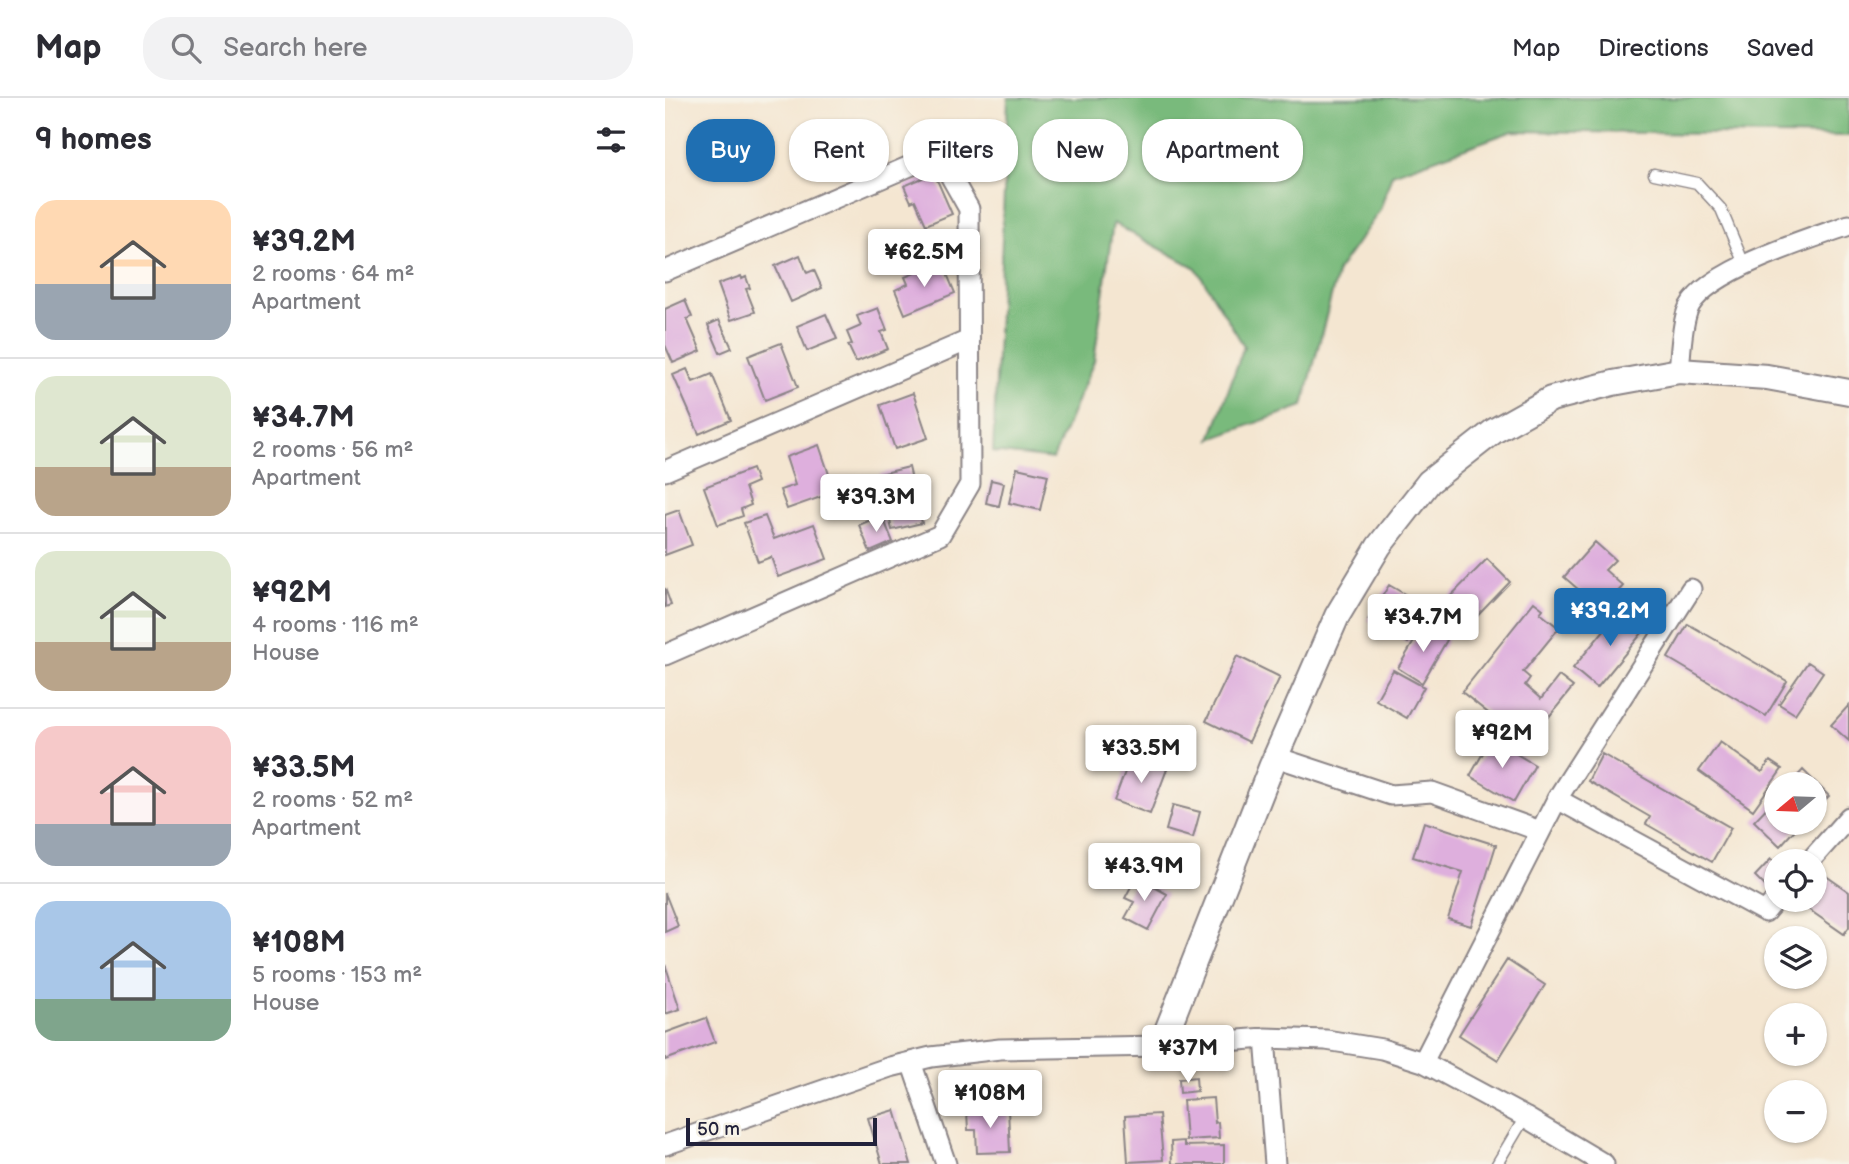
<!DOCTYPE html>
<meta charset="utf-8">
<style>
body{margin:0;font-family:"Balsamiq Sans",sans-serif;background:#f2f2f3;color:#2b2b33;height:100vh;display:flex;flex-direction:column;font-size:26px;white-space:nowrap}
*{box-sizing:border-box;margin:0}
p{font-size:23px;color:#7c7c81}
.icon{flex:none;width:38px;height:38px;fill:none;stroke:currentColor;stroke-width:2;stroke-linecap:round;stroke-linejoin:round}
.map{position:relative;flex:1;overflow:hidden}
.details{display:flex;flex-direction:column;background:#fff;width:665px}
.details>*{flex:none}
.hud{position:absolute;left:21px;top:21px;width:665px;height:63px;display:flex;gap:14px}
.needle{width:46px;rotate:251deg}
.fabs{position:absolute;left:1099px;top:674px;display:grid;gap:14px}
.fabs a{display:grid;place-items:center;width:63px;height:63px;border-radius:50%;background:#fff;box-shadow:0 2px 5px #0004;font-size:35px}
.scale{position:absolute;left:21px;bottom:18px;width:191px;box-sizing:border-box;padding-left:7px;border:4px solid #22223b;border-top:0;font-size:19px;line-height:24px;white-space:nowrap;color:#22223b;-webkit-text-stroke:5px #f7f3e8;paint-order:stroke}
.price{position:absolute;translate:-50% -60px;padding:0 16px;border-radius:7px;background:#fff;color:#222;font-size:23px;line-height:46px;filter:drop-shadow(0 2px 4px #0008)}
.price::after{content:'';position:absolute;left:50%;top:42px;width:21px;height:16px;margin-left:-10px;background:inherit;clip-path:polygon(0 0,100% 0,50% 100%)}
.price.on{background:#1f6fb2;color:#fff}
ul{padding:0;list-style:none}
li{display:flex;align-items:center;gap:21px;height:175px;padding:0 35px}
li+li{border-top:2px solid #e1e1e2}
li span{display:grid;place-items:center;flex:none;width:196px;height:140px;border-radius:21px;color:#555}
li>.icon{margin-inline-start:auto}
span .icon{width:84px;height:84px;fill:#fffc;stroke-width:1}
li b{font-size:30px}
h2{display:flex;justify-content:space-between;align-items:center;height:84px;padding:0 35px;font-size:30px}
.chip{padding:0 24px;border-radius:28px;background:#fff;box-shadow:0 2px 5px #0004;font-size:24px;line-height:63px}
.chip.on{background:#1f6fb2;color:#fff}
header{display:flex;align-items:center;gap:42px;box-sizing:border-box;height:98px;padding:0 35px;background:#fff;border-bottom:2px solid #e1e1e2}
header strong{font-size:33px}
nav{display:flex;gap:38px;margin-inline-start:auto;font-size:24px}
.search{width:490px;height:63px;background:#f2f2f3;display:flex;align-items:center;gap:18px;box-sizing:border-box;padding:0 24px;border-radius:28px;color:#7c7c81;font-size:26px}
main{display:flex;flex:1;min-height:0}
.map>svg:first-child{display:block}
.forest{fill:#79ba7c;stroke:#4e6e5c;stroke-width:2}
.building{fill:#deafdd}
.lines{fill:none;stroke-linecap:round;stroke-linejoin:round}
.service-casing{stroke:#8b8486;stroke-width:13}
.minor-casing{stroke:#8b8486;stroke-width:23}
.tertiary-casing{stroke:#8b8486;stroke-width:28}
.service{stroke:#fff;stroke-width:10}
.minor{stroke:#fff;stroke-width:19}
.tertiary{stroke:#fff;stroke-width:24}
</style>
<header>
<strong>Map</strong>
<div class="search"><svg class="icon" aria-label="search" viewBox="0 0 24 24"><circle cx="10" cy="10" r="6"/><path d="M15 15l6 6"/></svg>Search here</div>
<nav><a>Map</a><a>Directions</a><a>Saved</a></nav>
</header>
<main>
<section class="details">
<h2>9 homes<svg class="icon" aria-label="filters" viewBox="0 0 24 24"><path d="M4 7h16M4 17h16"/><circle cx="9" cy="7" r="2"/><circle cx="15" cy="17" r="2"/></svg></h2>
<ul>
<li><span style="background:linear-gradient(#ffd9b3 60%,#9aa5b1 0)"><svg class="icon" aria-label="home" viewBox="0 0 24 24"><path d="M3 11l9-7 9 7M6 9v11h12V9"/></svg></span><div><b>¥39.2M</b><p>2 rooms · 64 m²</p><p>Apartment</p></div></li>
<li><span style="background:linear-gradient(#dfe7d0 65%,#b9a48a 0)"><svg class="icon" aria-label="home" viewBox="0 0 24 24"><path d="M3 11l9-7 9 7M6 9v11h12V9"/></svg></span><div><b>¥34.7M</b><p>2 rooms · 56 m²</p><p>Apartment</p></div></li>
<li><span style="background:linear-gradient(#dfe7d0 65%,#b9a48a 0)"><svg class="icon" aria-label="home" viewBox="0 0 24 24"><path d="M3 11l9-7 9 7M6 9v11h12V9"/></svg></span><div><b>¥92M</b><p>4 rooms · 116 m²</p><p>House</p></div></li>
<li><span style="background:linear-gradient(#f6c9c9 70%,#9aa5b1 0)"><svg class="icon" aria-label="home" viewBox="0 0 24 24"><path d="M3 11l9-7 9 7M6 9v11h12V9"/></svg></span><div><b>¥33.5M</b><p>2 rooms · 52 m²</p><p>Apartment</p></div></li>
<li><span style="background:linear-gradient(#a9c7e8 70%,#7fa58c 0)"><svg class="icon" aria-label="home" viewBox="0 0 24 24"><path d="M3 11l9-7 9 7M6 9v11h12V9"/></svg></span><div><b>¥108M</b><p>5 rooms · 153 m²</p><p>House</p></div></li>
</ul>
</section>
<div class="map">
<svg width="1184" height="1066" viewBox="0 0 1184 1066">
<rect width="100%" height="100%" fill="#f7f3e8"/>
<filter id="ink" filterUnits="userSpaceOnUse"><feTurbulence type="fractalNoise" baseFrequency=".0143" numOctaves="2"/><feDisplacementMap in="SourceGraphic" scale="14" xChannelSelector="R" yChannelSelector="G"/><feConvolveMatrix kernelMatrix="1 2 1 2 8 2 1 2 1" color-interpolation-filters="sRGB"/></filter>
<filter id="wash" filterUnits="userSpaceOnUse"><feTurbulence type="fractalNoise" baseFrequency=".00686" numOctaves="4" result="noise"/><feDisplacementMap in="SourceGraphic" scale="28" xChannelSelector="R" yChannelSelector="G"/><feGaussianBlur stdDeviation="1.57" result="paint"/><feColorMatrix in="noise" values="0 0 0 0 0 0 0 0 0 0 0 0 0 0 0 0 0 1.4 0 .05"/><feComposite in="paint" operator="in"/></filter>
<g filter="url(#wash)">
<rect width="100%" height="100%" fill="#f4e6d1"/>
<path class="forest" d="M343 0H1184V38L848 33 727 76 715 112 673 172 638 308 546 341 579 248 531 170 448 125 429 263 388 361 328 354Z"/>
<g id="blocks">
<path class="building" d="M269 75 287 116 261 127 250 102 246 104 239 88Z
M135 157 142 175 149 172 157 190 126 204 110 168Z
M271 166 274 174 280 171 290 195 240 216 230 192 243 186 240 179Z
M76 178 77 181 81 179 85 190 81 191 90 214 66 222 53 186Z
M20 202 27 219 22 221 36 253 8 265 0 247V211Z
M213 210 222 232 216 234 223 251 191 264 183 247 187 246 182 234 196 228 192 218Z
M161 216 172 241 142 253 132 228Z
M54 222 67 250 55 255 43 227Z
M116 245 133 289 100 302 83 258Z
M22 271 28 284 47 276 66 322 34 336 8 277Z
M248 295 263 340 230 351 215 307Z
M154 347 170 394 122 411 115 392 130 387 121 359Z
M244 369 257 425 227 432 215 376Z
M352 370 383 377 375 412 344 405Z
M87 371 92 384 80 389 86 407 76 411 78 418 53 427 39 389Z
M326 382 339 385 334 408 321 405Z
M14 412 27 447 0 457V417Z
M217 417 228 444 205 454 194 427Z
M100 418 109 441 149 426 162 461 113 479 106 459 93 464 79 425Z
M930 444 950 462 940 472 958 488 949 498 957 505 945 519 899 479Z
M822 461 845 484 796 535 772 512Z
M724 487 764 510 743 545 703 522Z
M0 490 6 507 0 509Z
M869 504 878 511 875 515 894 530 858 574 865 580 860 587 876 601 894 578 908 589 862 646 797 594Z
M958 509 982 529 932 590 908 570Z
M1023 526 1122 583 1101 618 1003 560Z
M759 527 782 542 757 585 733 570Z
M572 558 615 579 584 644 541 623Z
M1143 564 1158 574 1130 616 1114 606Z
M728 572 759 589 742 620 711 602Z
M1184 607V643L1166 627Z
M826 641 870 667 849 704 805 678Z
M1055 644 1097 674 1105 663 1117 671 1088 712 1034 673Z
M937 656 1066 730 1047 764 981 726 985 719 923 683Z
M466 658 502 671 485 716 449 703Z
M1138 672 1164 698 1150 712V686H1125Z
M1111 700V724H1137L1115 748 1089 723Z
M508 707 535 714 528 740 501 732Z
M759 724 831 747 806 828 783 821 798 774 748 759Z
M1106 761 1111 766V782L1103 791 1090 778Z
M1154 773 1184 794V829L1179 836 1133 804 1134 802H1150V779Z
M471 779 502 796 483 832 460 820 469 804 460 800Z
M0 795 13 828 0 834Z
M842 862 880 887 833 962 794 937Z
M0 866 15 911 0 916Z
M41 920 50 944 0 962V935Z
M531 979 532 993 515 995 514 981Z
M548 1000 550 1025 553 1024 554 1040 521 1042 518 1002Z
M343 1011 345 1054 312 1055 311 1032H303L302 1013Z
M230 1012 246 1066H217L203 1020Z
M494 1016 498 1062 463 1064 460 1018Z
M519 1043V1048L559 1047V1066H507L506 1044Z"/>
</g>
</g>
<g filter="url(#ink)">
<use href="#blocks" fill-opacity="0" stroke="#8b8486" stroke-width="2"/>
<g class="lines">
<g class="service-casing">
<path id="service" d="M989 76 1032 85 1056 111 1079 166
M832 1066 860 1019"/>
</g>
<g class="minor-casing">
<path id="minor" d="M0 173 273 56 304 111 305 386 275 437 0 557
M1014 273C1016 254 1016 232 1022 214 1034 174 1146 141 1184 127
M0 373 304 242
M611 659 726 697 767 694 875 733
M892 701 1100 814 1111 801
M1145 763 1184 719
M600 940 610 1066
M246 964 281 1066
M758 964 892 701 1026 491
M0 1047 225 969 266 959 335 951 496 948 600 940 661 942 717 951 758 964 860 1019 939 1066"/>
</g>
<g class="tertiary-casing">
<path id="tertiary" d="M496 948 607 667 672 518 714 448 764 384 829 333 886 301 948 285 1014 273 1102 279 1184 294"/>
</g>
<use href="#service" class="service"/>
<use href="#minor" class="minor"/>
<use href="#tertiary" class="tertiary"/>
</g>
</g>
</svg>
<div class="fabs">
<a><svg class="needle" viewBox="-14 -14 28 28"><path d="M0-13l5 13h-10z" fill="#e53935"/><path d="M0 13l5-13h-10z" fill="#7c7c81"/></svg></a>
<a><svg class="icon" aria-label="locate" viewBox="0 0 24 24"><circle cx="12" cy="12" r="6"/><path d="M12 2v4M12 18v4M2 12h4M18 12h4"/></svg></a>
<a><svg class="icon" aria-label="layers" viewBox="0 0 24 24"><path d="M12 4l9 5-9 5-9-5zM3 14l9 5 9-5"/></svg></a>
<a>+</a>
<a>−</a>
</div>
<div class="scale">50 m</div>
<b class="price" style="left:259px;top:191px">¥62.5M</b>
<b class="price" style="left:211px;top:436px">¥39.3M</b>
<b class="price on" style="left:945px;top:550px">¥39.2M</b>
<b class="price" style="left:758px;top:556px">¥34.7M</b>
<b class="price" style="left:837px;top:672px">¥92M</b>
<b class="price" style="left:476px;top:687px">¥33.5M</b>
<b class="price" style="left:479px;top:805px">¥43.9M</b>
<b class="price" style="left:523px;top:987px">¥37M</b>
<b class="price" style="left:325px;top:1032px">¥108M</b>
<div class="hud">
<a class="chip on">Buy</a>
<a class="chip">Rent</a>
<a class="chip">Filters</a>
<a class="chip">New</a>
<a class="chip">Apartment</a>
</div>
</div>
</main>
